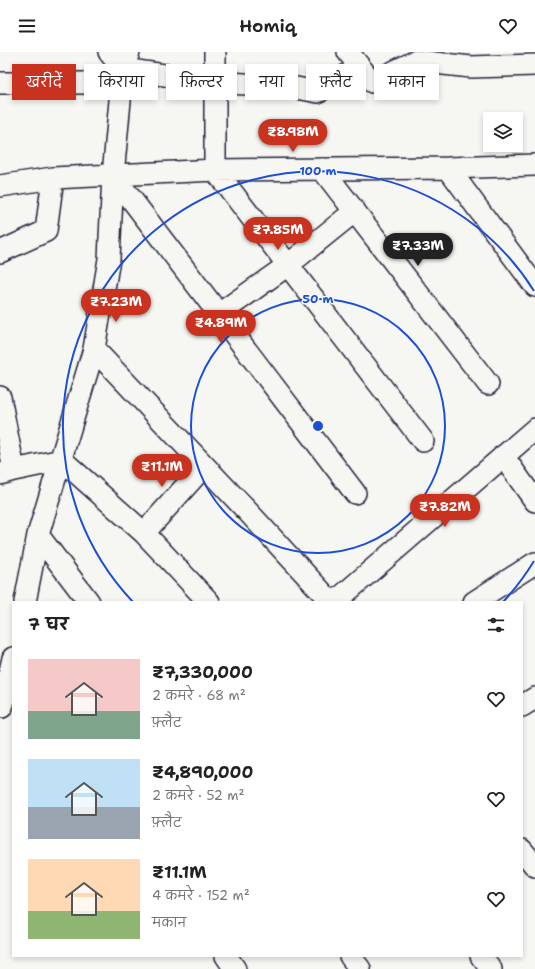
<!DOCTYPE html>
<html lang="hi">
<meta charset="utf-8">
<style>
body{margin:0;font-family:"Shantell Sans","Playpen Sans Deva",sans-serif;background:#f6f6f6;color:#222;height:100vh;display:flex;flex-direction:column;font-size:15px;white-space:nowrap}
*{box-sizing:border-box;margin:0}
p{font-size:13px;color:#767676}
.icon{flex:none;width:22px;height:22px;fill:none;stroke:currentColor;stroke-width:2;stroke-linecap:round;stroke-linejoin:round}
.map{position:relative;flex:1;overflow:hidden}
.details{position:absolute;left:12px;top:549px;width:511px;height:356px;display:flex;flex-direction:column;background:#fff;border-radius:0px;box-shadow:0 2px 6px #0003}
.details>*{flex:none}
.banner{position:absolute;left:12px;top:12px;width:511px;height:36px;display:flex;gap:8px}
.fabs{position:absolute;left:483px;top:60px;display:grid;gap:8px}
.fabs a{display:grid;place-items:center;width:40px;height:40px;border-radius:0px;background:#fff;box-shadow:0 2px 6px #0003;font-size:20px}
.price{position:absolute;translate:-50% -34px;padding:0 9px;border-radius:14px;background:#c8321e;color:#fff;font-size:13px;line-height:26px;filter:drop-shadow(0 1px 2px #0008)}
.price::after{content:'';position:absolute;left:50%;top:24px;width:12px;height:9px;margin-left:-6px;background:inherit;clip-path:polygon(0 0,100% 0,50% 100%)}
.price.current{background:#222;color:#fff}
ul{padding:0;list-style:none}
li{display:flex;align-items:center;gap:12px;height:100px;padding:0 16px}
li span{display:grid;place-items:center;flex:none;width:112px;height:80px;border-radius:0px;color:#555}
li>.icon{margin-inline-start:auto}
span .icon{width:48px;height:48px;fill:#fffc;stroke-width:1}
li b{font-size:17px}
h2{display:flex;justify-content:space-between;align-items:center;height:48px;padding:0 16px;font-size:17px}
.pill{padding:0 14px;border-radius:0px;background:#fff;box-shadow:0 2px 6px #0003;font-size:14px;line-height:36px}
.pill.current{background:#c8321e;color:#fff}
header{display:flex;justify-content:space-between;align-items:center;height:52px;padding:0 16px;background:#fff;font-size:18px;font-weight:600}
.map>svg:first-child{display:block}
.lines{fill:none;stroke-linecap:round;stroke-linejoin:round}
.minor-casing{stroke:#22223b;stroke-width:24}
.minor{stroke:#f6f6f2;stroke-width:21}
.ring{fill:none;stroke:#1d4ed8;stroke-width:2}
.centre{fill:#1d4ed8;stroke:#f6f6f2;stroke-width:2}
.ring-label{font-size:12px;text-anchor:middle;font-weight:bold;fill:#1d4ed8;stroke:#f6f6f2;stroke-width:3;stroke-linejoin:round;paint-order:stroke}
</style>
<header><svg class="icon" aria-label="menu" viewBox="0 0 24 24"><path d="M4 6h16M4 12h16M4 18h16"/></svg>Homiq<svg class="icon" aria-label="heart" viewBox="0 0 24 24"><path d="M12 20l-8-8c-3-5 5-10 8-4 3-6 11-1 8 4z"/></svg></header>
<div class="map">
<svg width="535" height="917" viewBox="0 0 535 917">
<rect width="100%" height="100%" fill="#f6f6f2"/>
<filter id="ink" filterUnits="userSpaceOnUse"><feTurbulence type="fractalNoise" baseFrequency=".025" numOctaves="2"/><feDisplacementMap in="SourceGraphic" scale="8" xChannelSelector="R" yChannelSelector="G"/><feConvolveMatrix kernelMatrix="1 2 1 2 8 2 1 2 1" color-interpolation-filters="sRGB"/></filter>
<g filter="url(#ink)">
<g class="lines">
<g class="minor-casing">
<path id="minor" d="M109 0 123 17 213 30 291 35 318 40 360 15
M215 0V118L423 389
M348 0 372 30 416 9 471 15 535 13
M0 31H122
M448 116 535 234
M322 117 488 332
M113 123 355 441
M0 134 53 126 215 118 448 116 535 113
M0 200 46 179 53 126
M219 262 288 213 355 159
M94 297 251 463 331 550
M0 345 14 418
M503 404 535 449
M62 408 144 481 209 550
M0 422 14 418 62 408
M144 481 204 414
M38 483 89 550
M25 550 38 483 94 297 109 207 113 123 123 17 129 0
M335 550 535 377
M474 550 535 511
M522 654 535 646
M2 655 13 606
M522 798 535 814
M226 904 235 917
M350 904 360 917
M481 904 491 917"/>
</g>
<use href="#minor" class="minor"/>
</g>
</g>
<g class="ring">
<circle cx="318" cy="374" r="127"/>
<path d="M534 509A255 255 0 0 1 503 550M133 550A255 255 0 1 1 534 239"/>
</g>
<circle cx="318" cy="374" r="6" class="centre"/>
<g class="ring-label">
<text x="318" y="123">100 m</text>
<text x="318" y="251">50 m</text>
</g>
</svg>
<div class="fabs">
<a><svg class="icon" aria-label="layers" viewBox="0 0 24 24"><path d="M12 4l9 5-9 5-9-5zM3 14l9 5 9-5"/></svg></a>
</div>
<b class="price" style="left:293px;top:101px">₹8.98M</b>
<b class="price" style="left:278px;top:199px">₹7.85M</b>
<b class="price current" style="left:418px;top:215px">₹7.33M</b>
<b class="price" style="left:116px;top:271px">₹7.23M</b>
<b class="price" style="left:221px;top:292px">₹4.89M</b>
<b class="price" style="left:162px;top:436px">₹11.1M</b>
<b class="price" style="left:445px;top:476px">₹7.82M</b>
<div class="banner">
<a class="pill current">खरीदें</a>
<a class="pill">किराया</a>
<a class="pill">फ़िल्टर</a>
<a class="pill">नया</a>
<a class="pill">फ़्लैट</a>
<a class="pill">मकान</a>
</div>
<section class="details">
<h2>7 घर<svg class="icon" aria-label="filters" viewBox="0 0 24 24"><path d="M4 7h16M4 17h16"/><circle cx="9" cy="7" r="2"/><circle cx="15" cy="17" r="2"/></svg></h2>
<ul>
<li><span style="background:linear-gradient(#f6c9c9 65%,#7fa58c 0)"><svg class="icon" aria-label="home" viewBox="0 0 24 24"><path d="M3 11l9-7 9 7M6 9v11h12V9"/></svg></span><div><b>₹7,330,000</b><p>2 कमरे · 68 m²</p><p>फ़्लैट</p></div><svg class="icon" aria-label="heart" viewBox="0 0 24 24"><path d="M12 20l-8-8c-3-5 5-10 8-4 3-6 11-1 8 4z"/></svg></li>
<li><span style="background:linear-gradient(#bfe0f5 60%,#9aa5b1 0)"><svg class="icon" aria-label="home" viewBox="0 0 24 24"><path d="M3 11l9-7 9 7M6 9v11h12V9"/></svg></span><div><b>₹4,890,000</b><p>2 कमरे · 52 m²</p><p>फ़्लैट</p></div><svg class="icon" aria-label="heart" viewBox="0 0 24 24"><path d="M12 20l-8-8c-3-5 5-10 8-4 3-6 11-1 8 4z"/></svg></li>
<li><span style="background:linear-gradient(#ffd9b3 65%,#8fb573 0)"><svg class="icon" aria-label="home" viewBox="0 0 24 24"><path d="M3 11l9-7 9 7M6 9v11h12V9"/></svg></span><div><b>₹11.1M</b><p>4 कमरे · 152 m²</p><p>मकान</p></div><svg class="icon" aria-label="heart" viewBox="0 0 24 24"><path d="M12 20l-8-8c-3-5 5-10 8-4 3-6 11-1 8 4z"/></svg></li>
</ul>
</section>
</div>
